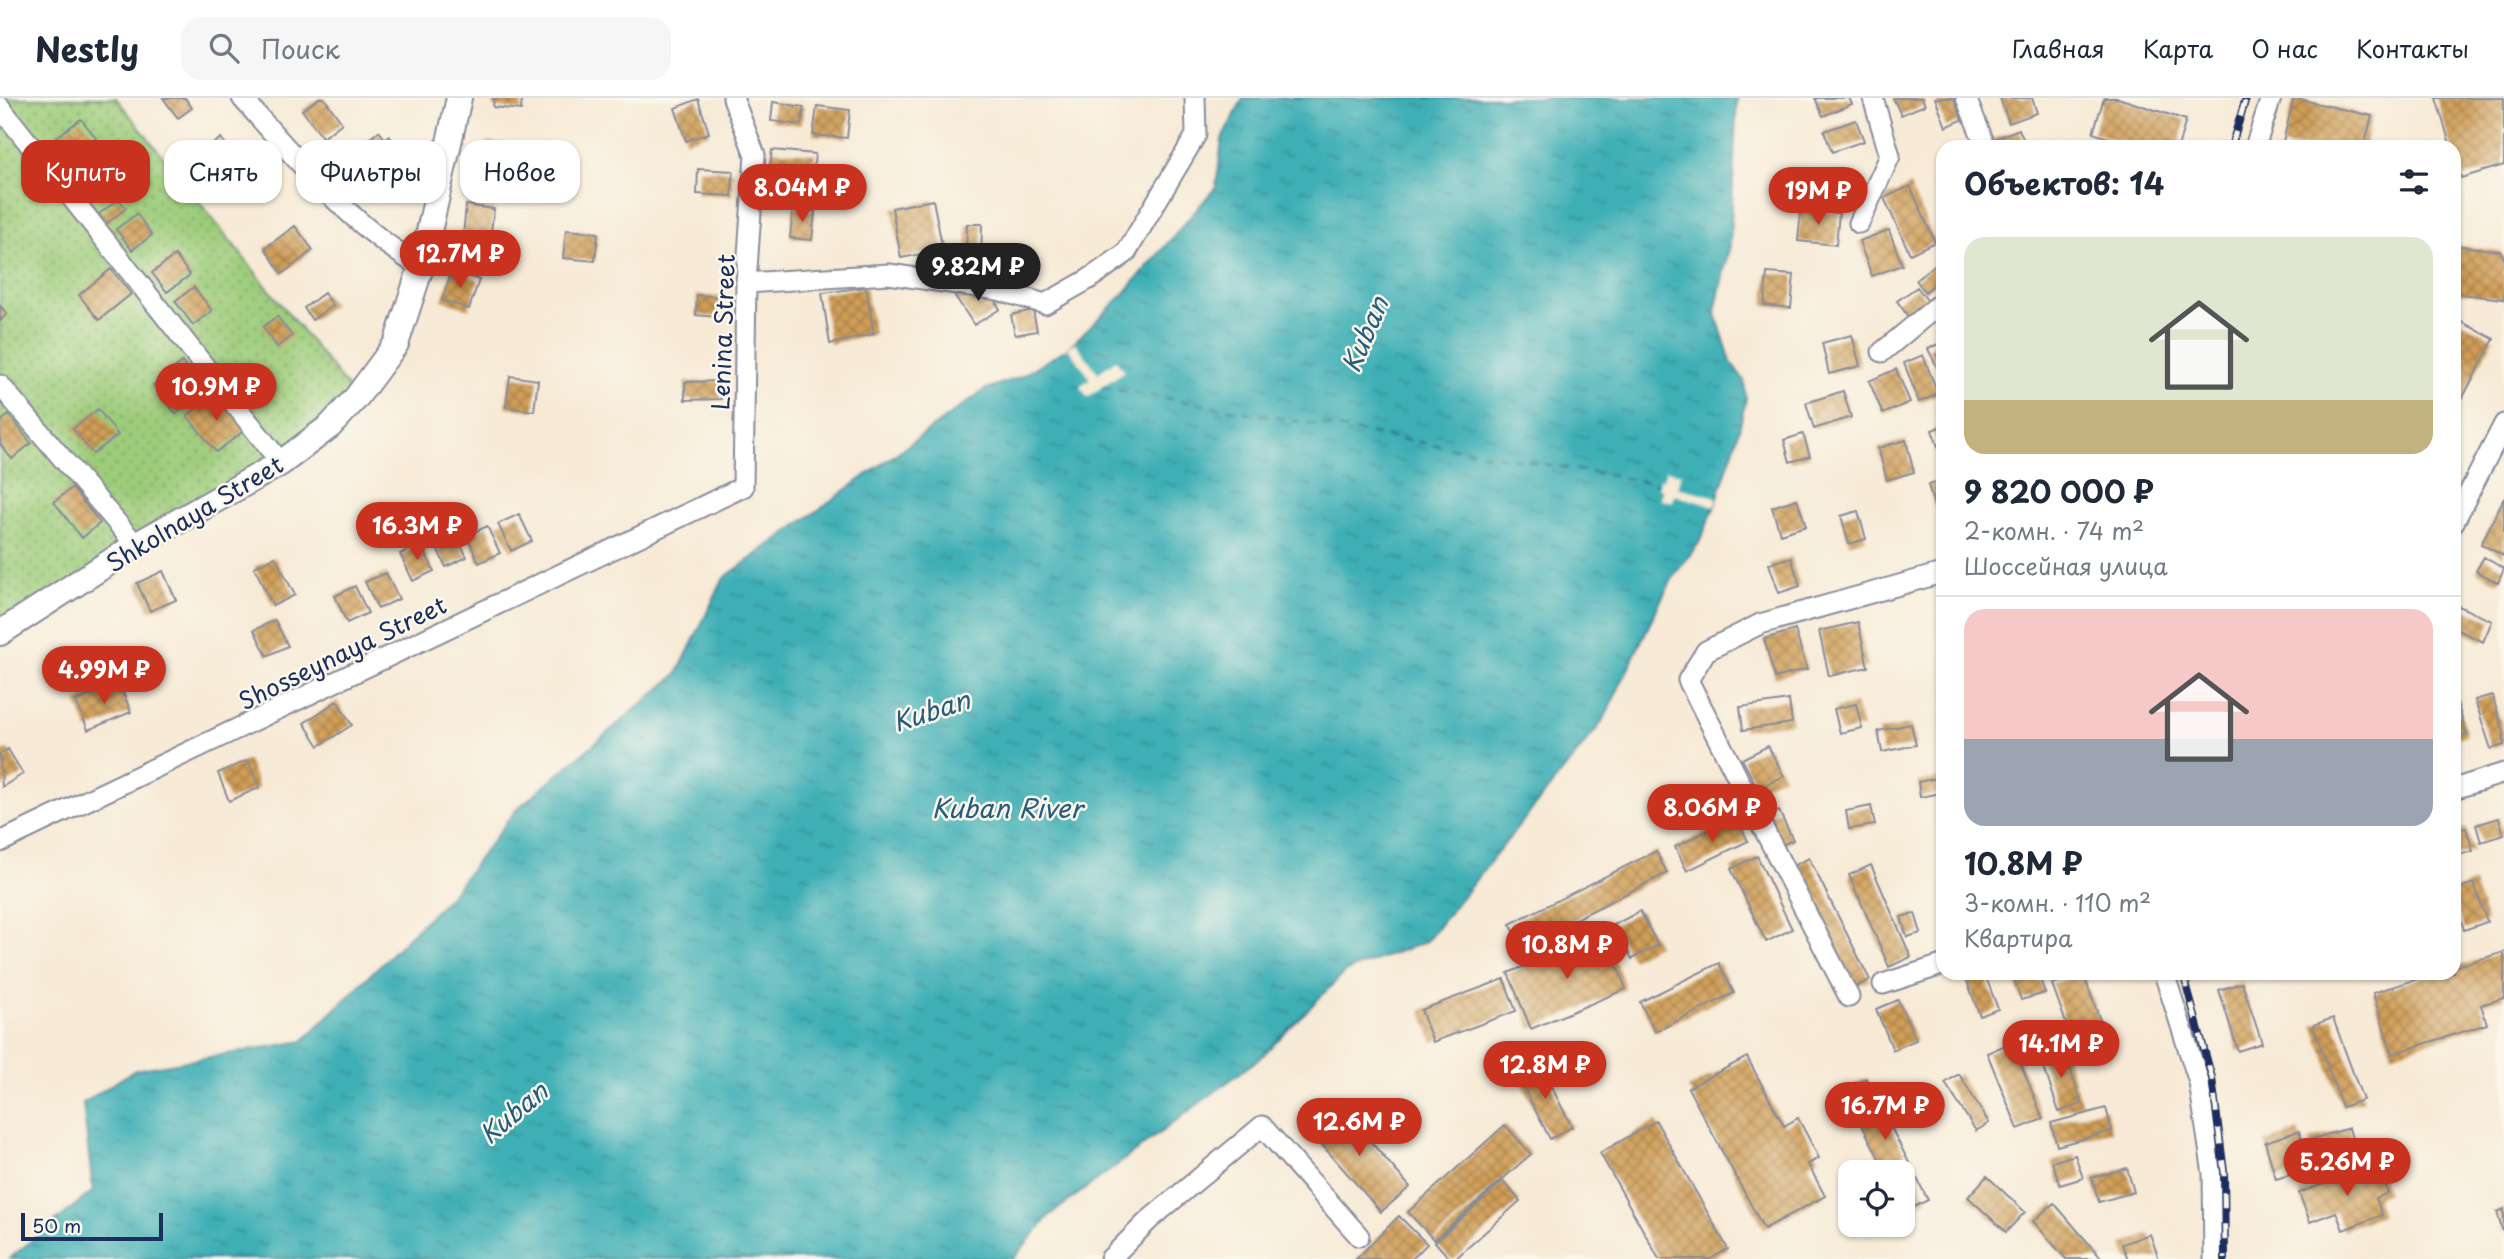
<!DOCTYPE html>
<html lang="ru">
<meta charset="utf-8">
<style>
body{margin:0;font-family:"Playpen Sans",sans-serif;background:#f6f6f7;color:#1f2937;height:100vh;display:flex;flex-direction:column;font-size:26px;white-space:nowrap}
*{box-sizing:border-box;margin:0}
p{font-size:23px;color:#747a83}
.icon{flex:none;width:38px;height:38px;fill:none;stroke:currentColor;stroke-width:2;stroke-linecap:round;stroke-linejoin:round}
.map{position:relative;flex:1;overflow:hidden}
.side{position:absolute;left:1936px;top:42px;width:525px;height:840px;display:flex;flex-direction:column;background:#fff;border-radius:21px;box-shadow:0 2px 5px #0004}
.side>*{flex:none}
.banner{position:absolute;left:21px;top:42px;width:665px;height:63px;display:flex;gap:14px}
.controls{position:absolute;left:1838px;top:1062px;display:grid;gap:14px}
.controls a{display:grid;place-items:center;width:77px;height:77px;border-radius:14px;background:#fff;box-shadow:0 2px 5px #0004;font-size:35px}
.scale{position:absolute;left:21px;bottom:18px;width:142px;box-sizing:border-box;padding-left:7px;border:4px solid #1b2f5e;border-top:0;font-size:19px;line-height:24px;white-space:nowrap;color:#1b2f5e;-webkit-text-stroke:5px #fbf7ec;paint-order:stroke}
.price{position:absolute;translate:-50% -60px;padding:0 16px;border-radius:24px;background:#c8321e;color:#fff;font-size:23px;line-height:46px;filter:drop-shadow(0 2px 4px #0008)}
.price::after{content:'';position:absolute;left:50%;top:42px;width:21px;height:16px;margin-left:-10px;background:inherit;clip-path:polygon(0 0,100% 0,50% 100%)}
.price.on{background:#222;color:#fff}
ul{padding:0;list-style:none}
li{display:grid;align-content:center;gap:14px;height:371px;padding:0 28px}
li+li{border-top:2px solid #e0e1e3}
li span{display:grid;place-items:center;height:217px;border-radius:21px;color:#555}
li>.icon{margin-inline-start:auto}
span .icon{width:126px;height:126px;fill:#fffc;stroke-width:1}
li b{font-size:30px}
h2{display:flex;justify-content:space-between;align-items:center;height:84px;padding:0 28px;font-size:30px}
.chip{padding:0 24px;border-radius:21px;background:#fff;box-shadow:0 2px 5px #0004;font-size:24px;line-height:63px}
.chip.on{background:#c8321e;color:#fff}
header{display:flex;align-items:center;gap:42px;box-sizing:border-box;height:98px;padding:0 35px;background:#fff;border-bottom:2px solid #e0e1e3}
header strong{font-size:33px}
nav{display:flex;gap:38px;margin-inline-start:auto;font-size:24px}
.search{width:490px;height:63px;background:#f6f6f7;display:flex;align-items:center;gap:18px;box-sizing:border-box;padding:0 24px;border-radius:21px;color:#747a83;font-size:26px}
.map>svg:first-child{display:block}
.garden{fill:url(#garden-dots);stroke:#5c7e6c;stroke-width:2}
.water{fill:url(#water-ripples);stroke:#2c6f8a;stroke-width:2}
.pier{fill:#f7ead6}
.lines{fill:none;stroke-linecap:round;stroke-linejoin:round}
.ferry{stroke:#275c7c;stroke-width:2;stroke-dasharray:9 7;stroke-linecap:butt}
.building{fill:url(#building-cross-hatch)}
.minor-casing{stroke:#898c9a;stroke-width:23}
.tertiary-casing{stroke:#898c9a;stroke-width:28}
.minor{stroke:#fff;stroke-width:19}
.tertiary{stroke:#fff;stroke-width:24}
.rail-casing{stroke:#1b2f5e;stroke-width:8}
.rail{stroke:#fbf7ec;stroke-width:5;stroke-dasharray:16;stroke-linecap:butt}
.labels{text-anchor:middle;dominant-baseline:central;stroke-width:5;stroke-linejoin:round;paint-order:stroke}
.street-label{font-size:24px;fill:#1b2f5e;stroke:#fbf7ec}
.water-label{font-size:26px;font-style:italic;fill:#275c7c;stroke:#fbf7ec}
</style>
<header>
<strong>Nestly</strong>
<div class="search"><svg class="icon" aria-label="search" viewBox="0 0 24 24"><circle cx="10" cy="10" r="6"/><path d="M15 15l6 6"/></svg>Поиск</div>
<nav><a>Главная</a><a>Карта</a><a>О нас</a><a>Контакты</a></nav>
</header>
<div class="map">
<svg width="2504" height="1161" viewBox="0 0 2504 1161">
<defs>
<pattern id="garden-dots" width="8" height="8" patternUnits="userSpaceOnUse" patternTransform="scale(1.75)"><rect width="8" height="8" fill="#9dcc7a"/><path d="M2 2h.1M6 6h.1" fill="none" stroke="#7fa667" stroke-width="1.8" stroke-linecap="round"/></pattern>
<pattern id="water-ripples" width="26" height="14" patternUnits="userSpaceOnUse" patternTransform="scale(1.75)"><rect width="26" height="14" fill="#3eafb5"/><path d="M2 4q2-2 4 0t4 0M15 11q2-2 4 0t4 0" fill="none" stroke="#338f96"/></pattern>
<pattern id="building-cross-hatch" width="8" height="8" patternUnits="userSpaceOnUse" patternTransform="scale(1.75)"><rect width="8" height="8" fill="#d09e56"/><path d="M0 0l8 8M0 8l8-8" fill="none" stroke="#a8814a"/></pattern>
</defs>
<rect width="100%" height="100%" fill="#fbf7ec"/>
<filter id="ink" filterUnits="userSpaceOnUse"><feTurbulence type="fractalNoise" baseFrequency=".0143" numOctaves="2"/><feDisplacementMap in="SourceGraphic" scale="14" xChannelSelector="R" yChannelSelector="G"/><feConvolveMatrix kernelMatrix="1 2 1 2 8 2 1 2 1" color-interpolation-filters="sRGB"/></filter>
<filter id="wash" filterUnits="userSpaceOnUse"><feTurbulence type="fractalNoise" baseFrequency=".00686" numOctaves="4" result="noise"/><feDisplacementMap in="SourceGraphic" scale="28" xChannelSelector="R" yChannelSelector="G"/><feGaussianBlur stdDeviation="1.57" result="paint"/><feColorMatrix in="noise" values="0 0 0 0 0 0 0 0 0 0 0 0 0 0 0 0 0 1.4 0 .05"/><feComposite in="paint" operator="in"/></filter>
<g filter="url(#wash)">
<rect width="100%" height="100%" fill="#f7ead6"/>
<path class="garden" d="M0 0H116L356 300 330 328 0 535Z"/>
<path class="water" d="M1243 0H1737L1730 147 1715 213 1731 264 1744 282 1746 301 1737 340 1715 408 1699 445 1675 476 1661 502 1603 623 1426 844 1346 873 1261 959 1049 1118 1013 1161H9L93 1093 83 1005 135 972 303 943 451 797 516 712 677 576 724 480 986 291 1018 280 1068 250 1124 196 1216 89 1222 41Z"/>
<path class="pier" d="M1075 244 1098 275 1116 262 1124 273 1088 299 1080 289 1091 281 1068 250Z
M1666 372 1681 376 1678 389 1717 399 1715 408 1674 397 1672 404 1660 401 1663 391 1658 390 1660 381H1664Z"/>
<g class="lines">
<path class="ferry" d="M1102 289 1659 386"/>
</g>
<g id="blocks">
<path class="building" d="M163 0H185L192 10 178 20Z
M319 0H324L342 25 323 40 302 12Z
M494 0H522L521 12 493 9Z
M1815 0H1849L1852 6 1823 18Z
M1893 0H1922L1925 7 1901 17Z
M1935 0H1954L1962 22 1946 29Z
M2000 0H2032L2037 15 2009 25Z
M2104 0H2118L2186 22 2178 49H2137L2093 35Z
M2294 0 2372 18 2364 49H2291L2282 47Z
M2436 0H2504V67L2461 80 2454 57V49H2451Z
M698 1 709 35 686 43 675 10Z
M773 4 804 9 801 27 771 23Z
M817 8 850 12 847 40 813 37Z
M81 21 96 40 62 66 47 46Z
M1856 22 1864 43 1832 54 1824 33Z
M2019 31 2026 48 1993 49 1991 42Z
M379 33 385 41 389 38 402 54 398 57 402 62 398 66 401 69 381 86 377 82 373 86 370 82 364 87 349 68 355 63 350 57Z
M221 40 238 64 218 79 201 55Z
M487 44 515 47 511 78 483 74Z
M772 52 815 56 810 102 788 100 791 71 770 69Z
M698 71 733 73 732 98 697 96Z
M1910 88 1935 144 1910 156 1884 100Z
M119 101 126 110 106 126 99 116Z
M933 102 943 152 901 160 892 110Z
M466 107 494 111 490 141 463 138Z
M793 110 815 113 812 142 790 140Z
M1801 111 1839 115 1836 147 1798 143Z
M137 116 152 137 132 152 116 131Z
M967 126H982L981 167H966Z
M295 128 313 152 282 176 265 150Z
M566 132 598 135 595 163 563 160Z
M1889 132 1902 167 1872 178 1859 143Z
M2454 147 2500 153 2504 159V201L2454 195Z
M175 157 190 177 167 194 152 175Z
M1936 166 1942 174V180L1925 194 1916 182Z
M111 171 131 196 99 222 79 197Z
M452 172 479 182 469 211 442 202Z
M1767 175 1794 177 1791 210 1764 207Z
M981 182 1000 211 974 227 955 198Z
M194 189 212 213 193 227 175 203Z
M866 189 874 236 830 246 822 195Z
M1917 189 1930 206 1910 221 1897 203Z
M324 195 333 207 312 222 304 210Z
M697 197 719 199 717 219 696 217Z
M0 208 7 216 0 223Z
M1033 212 1037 233 1015 237 1011 217Z
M277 218 292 238 277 249 263 229Z
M2458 222 2494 241 2454 316V229Z
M1852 237 1860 268 1829 276 1822 245Z
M1942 244V279L1928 251Z
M1923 257 1938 296 1919 304 1904 265Z
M182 264 205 293 176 316 153 287Z
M1896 271 1910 304 1883 316 1869 283Z
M265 275 274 287 252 303 243 292Z
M510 278 538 282 534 313 506 309Z
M720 283 721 301 685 302V284Z
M1843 293 1851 319 1814 331 1806 305Z
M215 295 245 332 216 354 187 318Z
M98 311 118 337 93 356 73 331Z
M9 317 31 345 12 361 0 346V324Z
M1942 328V359L1932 332Z
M1803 336 1810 358 1790 364 1784 342Z
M1906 342 1914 374 1887 382 1878 350Z
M1938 384 1942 397V411L1936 414 1928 387Z
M72 390 100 425 82 440 54 404Z
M2504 400V458L2481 446Z
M1797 401 1806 428 1780 436 1772 409Z
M1858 413 1866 441 1849 446 1841 418Z
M519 416 532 443 511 453 498 426Z
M487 428 500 455 479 465 467 438Z
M454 432 467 459 446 469 433 442Z
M421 446 434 473 413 483 400 456Z
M275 459 295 497 273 508 254 469Z
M1791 459 1800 488 1779 495 1769 466Z
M2484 459 2504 471 2498 485 2476 473Z
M163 473 176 502 150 513 137 485Z
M386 475 399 501 378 511 365 484Z
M355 488 368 515 347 525 335 498Z
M2454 506 2492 523 2483 544 2454 530Z
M275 522 288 548 267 558 254 532Z
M1858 524 1868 569 1829 578 1819 533Z
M1795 532 1807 571 1775 580 1764 541Z
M119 585 131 614 88 632 76 603Z
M2492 597 2504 634V647L2491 651 2475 602Z
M2456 601 2467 637 2454 641V602Z
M1789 602 1792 625 1743 632 1740 609Z
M337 603 352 627 319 648 304 625Z
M1856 606 1862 630 1840 635 1834 611Z
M1911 626 1916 647 1882 654 1878 633Z
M1768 648 1784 678 1758 691 1742 661Z
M8 651 23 676 2 689 0 656Z
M248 662 259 690 229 703 218 675Z
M1942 679V695L1920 699 1918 684Z
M1871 708 1875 727 1849 731 1846 713Z
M1779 713 1793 742 1778 749 1764 720Z
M1736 719 1748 743 1687 773 1675 749Z
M2499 720 2504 737 2481 744 2476 727Z
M2466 730 2473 753 2455 758 2454 733Z
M1656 753 1667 775 1522 848 1510 826Z
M1757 758 1792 831 1766 844 1731 771Z
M1809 760 1870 882 1849 892 1789 770Z
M1871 767 1911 859 1889 869 1849 777Z
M2474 785 2487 824 2464 832 2454 799V792Z
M1640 813 1658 847 1632 861 1614 827Z
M1915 815 1921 835 1907 839 1901 819Z
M1604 835 1626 891 1531 931 1508 875Z
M2504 854V900L2481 907 2487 926 2392 956 2373 895 2436 875H2454V869Z
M1719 865 1734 895 1655 934 1640 904Z
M2012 875H2038L2045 895 2021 902Z
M2083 875 2105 936 2074 947 2052 886Z
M1985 877 1998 911 1980 918 1967 883Z
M1504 881 1516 913 1433 944 1421 912Z
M2242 885 2262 945 2238 953 2219 892Z
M1898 902 1916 942 1893 952 1876 911Z
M2333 920 2363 1002 2342 1009 2313 927Z
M2012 944 2043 1021 2018 1031 1987 955Z
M2063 950 2082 1006 2059 1014 2040 958Z
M1747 959 1784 1028 1798 1020 1819 1060 1808 1066 1825 1098 1764 1131 1688 990Z
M1540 966 1572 1029 1550 1041 1517 977Z
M1959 976 1989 1025 1976 1033 1945 985Z
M1866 980 1928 1102 1906 1113 1902 1107V1074H1886L1844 992Z
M1338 1006 1410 1089 1381 1114 1309 1032Z
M2106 1010 2112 1033 2057 1048 2051 1025Z
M1656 1023 1728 1151 1710 1161H1659L1600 1055Z
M1505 1027 1531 1056 1434 1142 1408 1114Z
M2349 1030 2357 1058 2317 1069 2309 1042Z
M2299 1033 2310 1071 2276 1081 2265 1044Z
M2075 1057 2083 1080 2060 1087 2052 1064Z
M2377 1066 2388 1095 2376 1100 2382 1117 2343 1132 2336 1114 2310 1124 2299 1095Z
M2127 1070 2134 1094 2099 1104 2092 1080Z
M1987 1078 2025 1114 2006 1134 1968 1099Z
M1503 1083 1520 1103 1455 1161H1450L1435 1144Z
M2054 1105 2102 1161H2066L2033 1123Z
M2504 1111V1134H2503L2497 1114Z
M1399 1118 1427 1146 1412 1161H1356Z
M2150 1136 2159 1161H2128L2122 1146Z"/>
</g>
</g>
<g filter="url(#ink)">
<use href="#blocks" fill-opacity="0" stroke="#898c9a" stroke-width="2"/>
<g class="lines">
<g class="minor-casing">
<path id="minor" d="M242 0C298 63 349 126 421 169
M1966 0 1986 49
M0 9 281 365
M2255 49 2271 0
M1859 125 1890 58 1873 0
M746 185 889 176 998 192 1045 206 1089 181 1126 155 1196 37 1195 0
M1882 254 1942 204
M0 287 136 447
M2454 424 2504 326
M2454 691 2504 675
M0 744 743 389 746 185 755 57 733 0
M2164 875 2199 984 2213 1076 2214 1161
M1883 886 1942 867
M1849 899 1688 582 1706 553 1760 526 1942 475
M1110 1161 1149 1122 1262 1028 1359 1138"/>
</g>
<g class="tertiary-casing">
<path id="tertiary" d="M0 535 136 447 281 365 330 328 356 300 396 246 421 169 459 0"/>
</g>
<use href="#minor" class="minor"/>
<use href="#tertiary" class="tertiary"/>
<g class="rail-casing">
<path id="rail" d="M2231 49 2246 0
M2183 875 2212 980 2224 1074 2225 1161"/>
</g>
<use href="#rail" class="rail"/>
</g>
</g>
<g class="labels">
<g class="street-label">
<text transform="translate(722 234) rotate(-88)">Lenina Street</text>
<text transform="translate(194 415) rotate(-31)">Shkolnaya Street</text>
<text transform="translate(342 554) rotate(-26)">Shosseynaya Street</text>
</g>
<g class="water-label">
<text transform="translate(1364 236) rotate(-67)">Kuban</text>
<text transform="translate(931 612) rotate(-18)">Kuban</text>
<text x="1007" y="709">Kuban River</text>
<text transform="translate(513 1014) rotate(-40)">Kuban</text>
</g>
</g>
</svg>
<div class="controls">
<a><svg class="icon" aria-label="locate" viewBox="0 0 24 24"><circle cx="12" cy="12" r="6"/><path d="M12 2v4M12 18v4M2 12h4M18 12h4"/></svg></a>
</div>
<div class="scale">50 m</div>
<b class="price" style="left:802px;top:126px">8.04M ₽</b>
<b class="price" style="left:1818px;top:129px">19M ₽</b>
<b class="price" style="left:460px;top:192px">12.7M ₽</b>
<b class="price on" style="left:978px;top:205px">9.82M ₽</b>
<b class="price" style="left:216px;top:325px">10.9M ₽</b>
<b class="price" style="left:417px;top:464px">16.3M ₽</b>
<b class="price" style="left:104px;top:608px">4.99M ₽</b>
<b class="price" style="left:1712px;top:746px">8.06M ₽</b>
<b class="price" style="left:1567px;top:883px">10.8M ₽</b>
<b class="price" style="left:2061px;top:982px">14.1M ₽</b>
<b class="price" style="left:1545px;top:1003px">12.8M ₽</b>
<b class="price" style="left:1885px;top:1044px">16.7M ₽</b>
<b class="price" style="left:1359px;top:1060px">12.6M ₽</b>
<b class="price" style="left:2347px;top:1100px">5.26M ₽</b>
<div class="banner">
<a class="chip on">Купить</a>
<a class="chip">Снять</a>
<a class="chip">Фильтры</a>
<a class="chip">Новое</a>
</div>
<section class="side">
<h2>Объектов: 14<svg class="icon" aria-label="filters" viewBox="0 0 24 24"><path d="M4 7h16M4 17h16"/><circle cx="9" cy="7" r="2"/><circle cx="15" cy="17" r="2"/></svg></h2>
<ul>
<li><span style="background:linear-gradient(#dfe7d0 75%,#c2b280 0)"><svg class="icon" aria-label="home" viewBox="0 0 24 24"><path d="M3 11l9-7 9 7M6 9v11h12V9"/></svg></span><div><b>9 820 000 ₽</b><p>2-комн. · 74 m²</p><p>Шоссейная улица</p></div></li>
<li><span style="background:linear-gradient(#f6c9c9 60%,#9aa5b1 0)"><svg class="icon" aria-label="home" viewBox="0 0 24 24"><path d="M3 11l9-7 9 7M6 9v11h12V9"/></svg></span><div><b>10.8M ₽</b><p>3-комн. · 110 m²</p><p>Квартира</p></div></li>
</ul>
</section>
</div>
